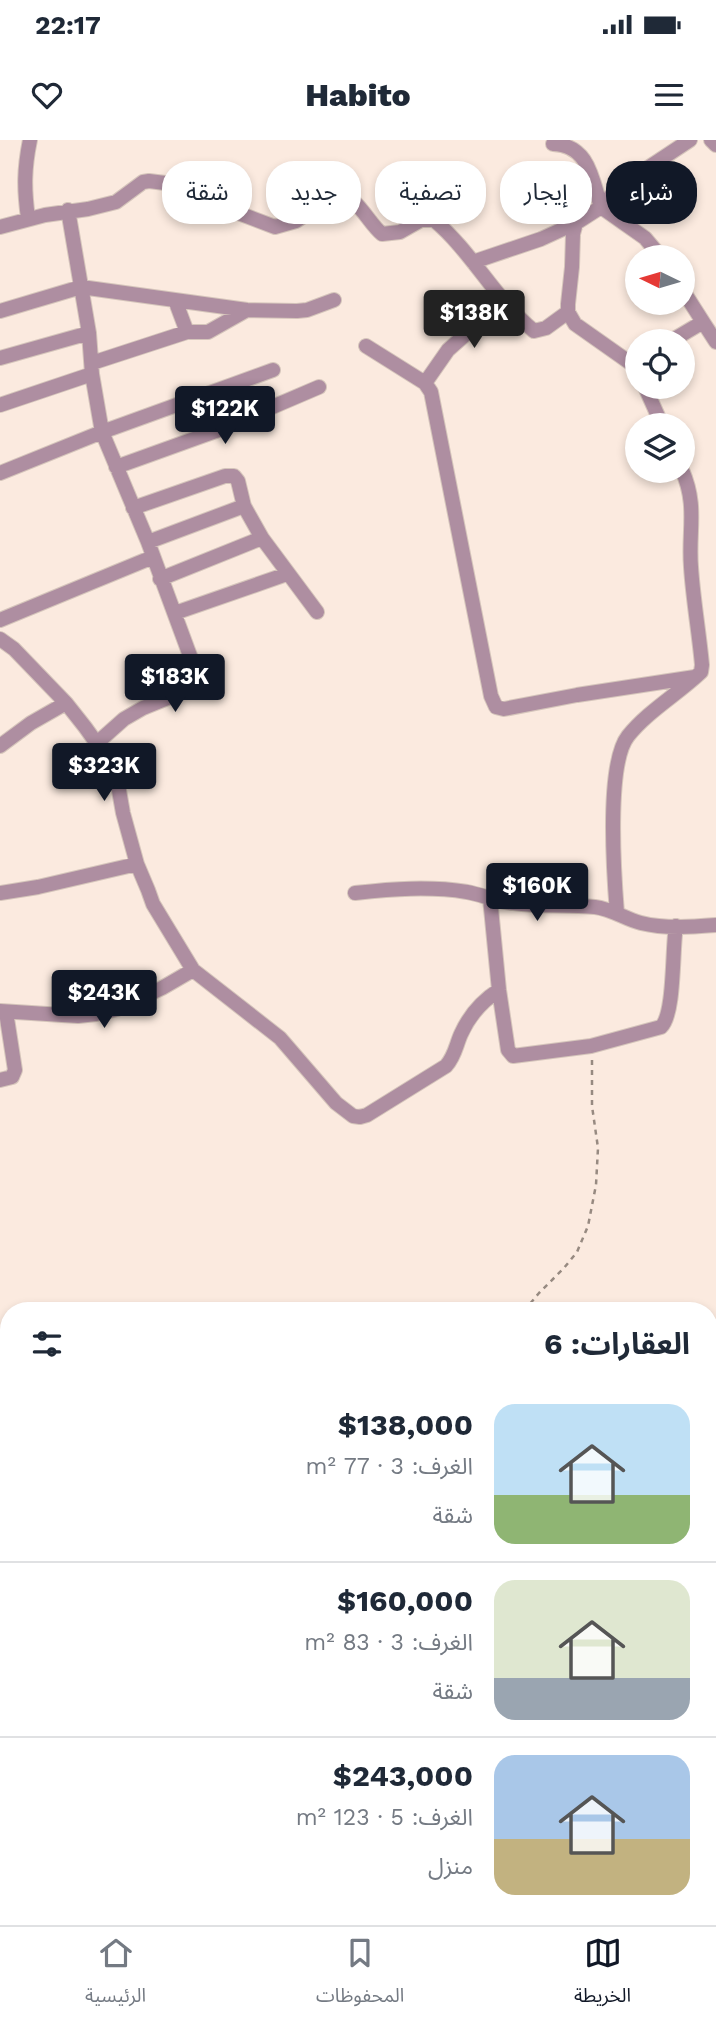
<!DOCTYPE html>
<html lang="ar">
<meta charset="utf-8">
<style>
body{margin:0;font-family:"Work Sans","Noto Sans Arabic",sans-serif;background:#f6f6f7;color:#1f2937;direction:rtl;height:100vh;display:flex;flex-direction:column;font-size:26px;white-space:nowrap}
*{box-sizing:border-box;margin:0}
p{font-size:23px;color:#747a83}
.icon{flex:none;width:38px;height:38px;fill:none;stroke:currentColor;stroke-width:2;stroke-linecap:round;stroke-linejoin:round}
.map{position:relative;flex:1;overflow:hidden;direction:ltr}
.drawer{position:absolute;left:0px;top:1162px;width:718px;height:623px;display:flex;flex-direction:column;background:#fff;border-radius:28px 28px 0 0;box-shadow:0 4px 10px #0003;direction:rtl}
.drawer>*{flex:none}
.top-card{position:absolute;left:21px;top:21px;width:676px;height:63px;direction:rtl;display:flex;gap:14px}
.needle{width:46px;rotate:275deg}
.fabs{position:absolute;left:625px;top:105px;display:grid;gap:14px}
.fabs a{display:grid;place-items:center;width:70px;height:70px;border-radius:50%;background:#fff;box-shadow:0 4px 10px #0003;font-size:35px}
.price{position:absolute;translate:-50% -60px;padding:0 16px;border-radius:7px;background:#111827;color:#fff;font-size:23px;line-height:46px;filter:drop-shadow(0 2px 4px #0008)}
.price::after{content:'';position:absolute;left:50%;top:42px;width:21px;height:16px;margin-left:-10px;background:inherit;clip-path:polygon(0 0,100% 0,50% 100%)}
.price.active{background:#222;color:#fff}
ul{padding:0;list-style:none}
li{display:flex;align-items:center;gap:21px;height:175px;padding:0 28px}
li+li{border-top:2px solid #e0e1e3}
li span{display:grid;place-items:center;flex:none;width:196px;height:140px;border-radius:21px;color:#555}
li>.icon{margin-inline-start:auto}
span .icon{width:84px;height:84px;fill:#fffc;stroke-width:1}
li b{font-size:30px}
h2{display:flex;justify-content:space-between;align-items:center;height:84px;padding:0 28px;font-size:30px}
.pill{padding:0 24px;border-radius:28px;background:#fff;box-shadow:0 4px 10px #0003;font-size:24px;line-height:63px}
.pill.active{background:#111827;color:#fff}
.status{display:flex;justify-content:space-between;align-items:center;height:49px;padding:0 35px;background:#fff;direction:ltr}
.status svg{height:19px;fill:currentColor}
header{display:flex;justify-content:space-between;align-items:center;height:91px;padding:0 28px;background:#fff;font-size:32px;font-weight:800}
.dock{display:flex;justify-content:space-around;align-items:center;height:98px;border-top:2px solid #e0e1e3;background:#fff;font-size:19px;color:#747a83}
.dock a{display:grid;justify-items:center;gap:4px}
.dock .active{color:#111827}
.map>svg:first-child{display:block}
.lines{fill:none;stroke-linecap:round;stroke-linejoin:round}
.minor-casing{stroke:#d5c5bb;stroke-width:16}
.path{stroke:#978a81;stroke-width:2.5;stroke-dasharray:5 5;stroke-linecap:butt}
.minor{stroke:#ae8ea1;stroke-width:14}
</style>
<div class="status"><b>22:17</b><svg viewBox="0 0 49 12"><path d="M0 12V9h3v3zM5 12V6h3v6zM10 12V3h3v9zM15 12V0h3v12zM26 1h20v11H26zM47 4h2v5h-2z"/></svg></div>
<header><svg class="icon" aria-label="menu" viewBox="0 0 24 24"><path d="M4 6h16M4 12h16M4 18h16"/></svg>Habito<svg class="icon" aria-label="heart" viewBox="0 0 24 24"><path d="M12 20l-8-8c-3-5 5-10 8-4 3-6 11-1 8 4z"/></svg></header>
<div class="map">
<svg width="716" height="1785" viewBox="0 0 716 1785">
<rect width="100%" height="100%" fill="#fbeadf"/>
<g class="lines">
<g class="minor-casing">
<path id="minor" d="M711 0 716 5
M553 4C589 5 592 39 601 67L576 83 573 94 572 127 568 164V172L575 184 636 227
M68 70 89 193 92 234 102 292 148 402 199 540 198 543 192 548 143 568 124 579 97 603
M28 78C24 49 24 29 30 0
M0 87 45 75 88 69 116 62 143 42 149 41 165 43 180 48 228 69 275 87 296 81 336 54C356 53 368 83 382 94L400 92 421 80H434C472 112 495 159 534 191L546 188 568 172
M661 117 645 98 601 67 619 47 690 0
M473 122 541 99 576 83
M175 160 187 192
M0 171 81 147 247 170 297 171 307 170 334 160
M703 182 716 202
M671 201 703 182 682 149
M366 206 425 243 431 252 491 556 496 567 504 569 577 555 695 537
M0 218 89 193
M92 223 187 192H208L247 170
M425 243 448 210 466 194 507 164
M645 247 662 285
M0 265 92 234
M116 327 216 291 319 247
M0 333 102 292 273 230
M133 368 225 336H234L238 341 244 366 262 398 317 472
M148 402 244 366
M160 439 262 398
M175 473 287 434
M0 480 153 417
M0 499 14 509 66 563 85 587 108 619 117 639 123 673 137 724 148 750 153 764 193 830 280 898 336 963 353 976 360 977 367 975 446 926C455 916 456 905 461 894 469 876 482 861 499 850
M0 606 31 583 66 563
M0 753 38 747 137 724
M355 753C392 749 429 746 467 752 483 755 498 762 514 763 541 767 568 764 595 767 612 769 625 779 641 783 665 789 692 787 716 785
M490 758 499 850 508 910 513 916 591 906 661 887C675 874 672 809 676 786
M617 773C614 736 606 624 628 596 648 571 678 554 701 532L702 525C699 492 693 459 691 427 688 391 698 366 682 330
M0 871 78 876 96 874 117 869 162 848 193 830
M0 940 12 937 15 930 6 872
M0 1502 9 1521
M0 1754 9 1750
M0 1768 8 1785
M142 1776 146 1785
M273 1776V1785
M316 1776 424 1782 438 1785"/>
</g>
<path class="path" d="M524 1171 539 1153 564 1128 577 1112 588 1086 596 1045 598 1008 592 966V918"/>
<use href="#minor" class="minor"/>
</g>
</svg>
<div class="fabs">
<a><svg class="needle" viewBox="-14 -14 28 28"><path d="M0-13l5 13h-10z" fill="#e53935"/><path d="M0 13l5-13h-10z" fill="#747a83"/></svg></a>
<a><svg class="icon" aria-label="locate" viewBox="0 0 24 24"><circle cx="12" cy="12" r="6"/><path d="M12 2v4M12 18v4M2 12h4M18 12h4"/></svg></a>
<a><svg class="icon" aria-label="layers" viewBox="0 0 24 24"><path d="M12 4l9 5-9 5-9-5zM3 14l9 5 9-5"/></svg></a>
</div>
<b class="price active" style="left:474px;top:210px">$138K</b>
<b class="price" style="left:225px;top:306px">$122K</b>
<b class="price" style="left:175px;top:574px">$183K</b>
<b class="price" style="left:104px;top:663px">$323K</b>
<b class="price" style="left:537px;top:783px">$160K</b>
<b class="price" style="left:104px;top:890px">$243K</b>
<div class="top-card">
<a class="pill active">شراء</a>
<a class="pill">إيجار</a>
<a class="pill">تصفية</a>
<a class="pill">جديد</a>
<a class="pill">شقة</a>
</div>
<section class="drawer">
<h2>العقارات: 6<svg class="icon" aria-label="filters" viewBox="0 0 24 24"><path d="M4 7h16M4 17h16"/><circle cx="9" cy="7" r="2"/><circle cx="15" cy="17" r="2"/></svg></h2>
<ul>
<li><span style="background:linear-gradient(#bfe0f5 65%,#8fb573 0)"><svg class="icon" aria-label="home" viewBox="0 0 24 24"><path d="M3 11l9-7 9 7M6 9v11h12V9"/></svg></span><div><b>$138,000</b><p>الغرف: 3 · 77 m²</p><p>شقة</p></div></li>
<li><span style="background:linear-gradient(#dfe7d0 70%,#9aa5b1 0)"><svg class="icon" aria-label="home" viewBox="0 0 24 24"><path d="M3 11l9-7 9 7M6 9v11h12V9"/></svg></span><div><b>$160,000</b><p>الغرف: 3 · 83 m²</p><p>شقة</p></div></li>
<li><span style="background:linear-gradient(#a9c7e8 60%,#c2b280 0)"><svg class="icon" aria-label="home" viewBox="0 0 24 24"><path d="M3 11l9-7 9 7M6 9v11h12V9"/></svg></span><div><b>$243,000</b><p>الغرف: 5 · 123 m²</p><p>منزل</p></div></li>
</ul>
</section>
</div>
<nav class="dock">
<a class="active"><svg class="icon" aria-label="map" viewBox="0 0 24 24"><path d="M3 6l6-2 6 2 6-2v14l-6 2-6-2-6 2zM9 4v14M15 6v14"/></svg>الخريطة</a>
<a><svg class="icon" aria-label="saved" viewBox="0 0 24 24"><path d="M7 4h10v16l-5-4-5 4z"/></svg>المحفوظات</a>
<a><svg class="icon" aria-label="home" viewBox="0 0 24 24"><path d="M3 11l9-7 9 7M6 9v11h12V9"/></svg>الرئيسية</a>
</nav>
